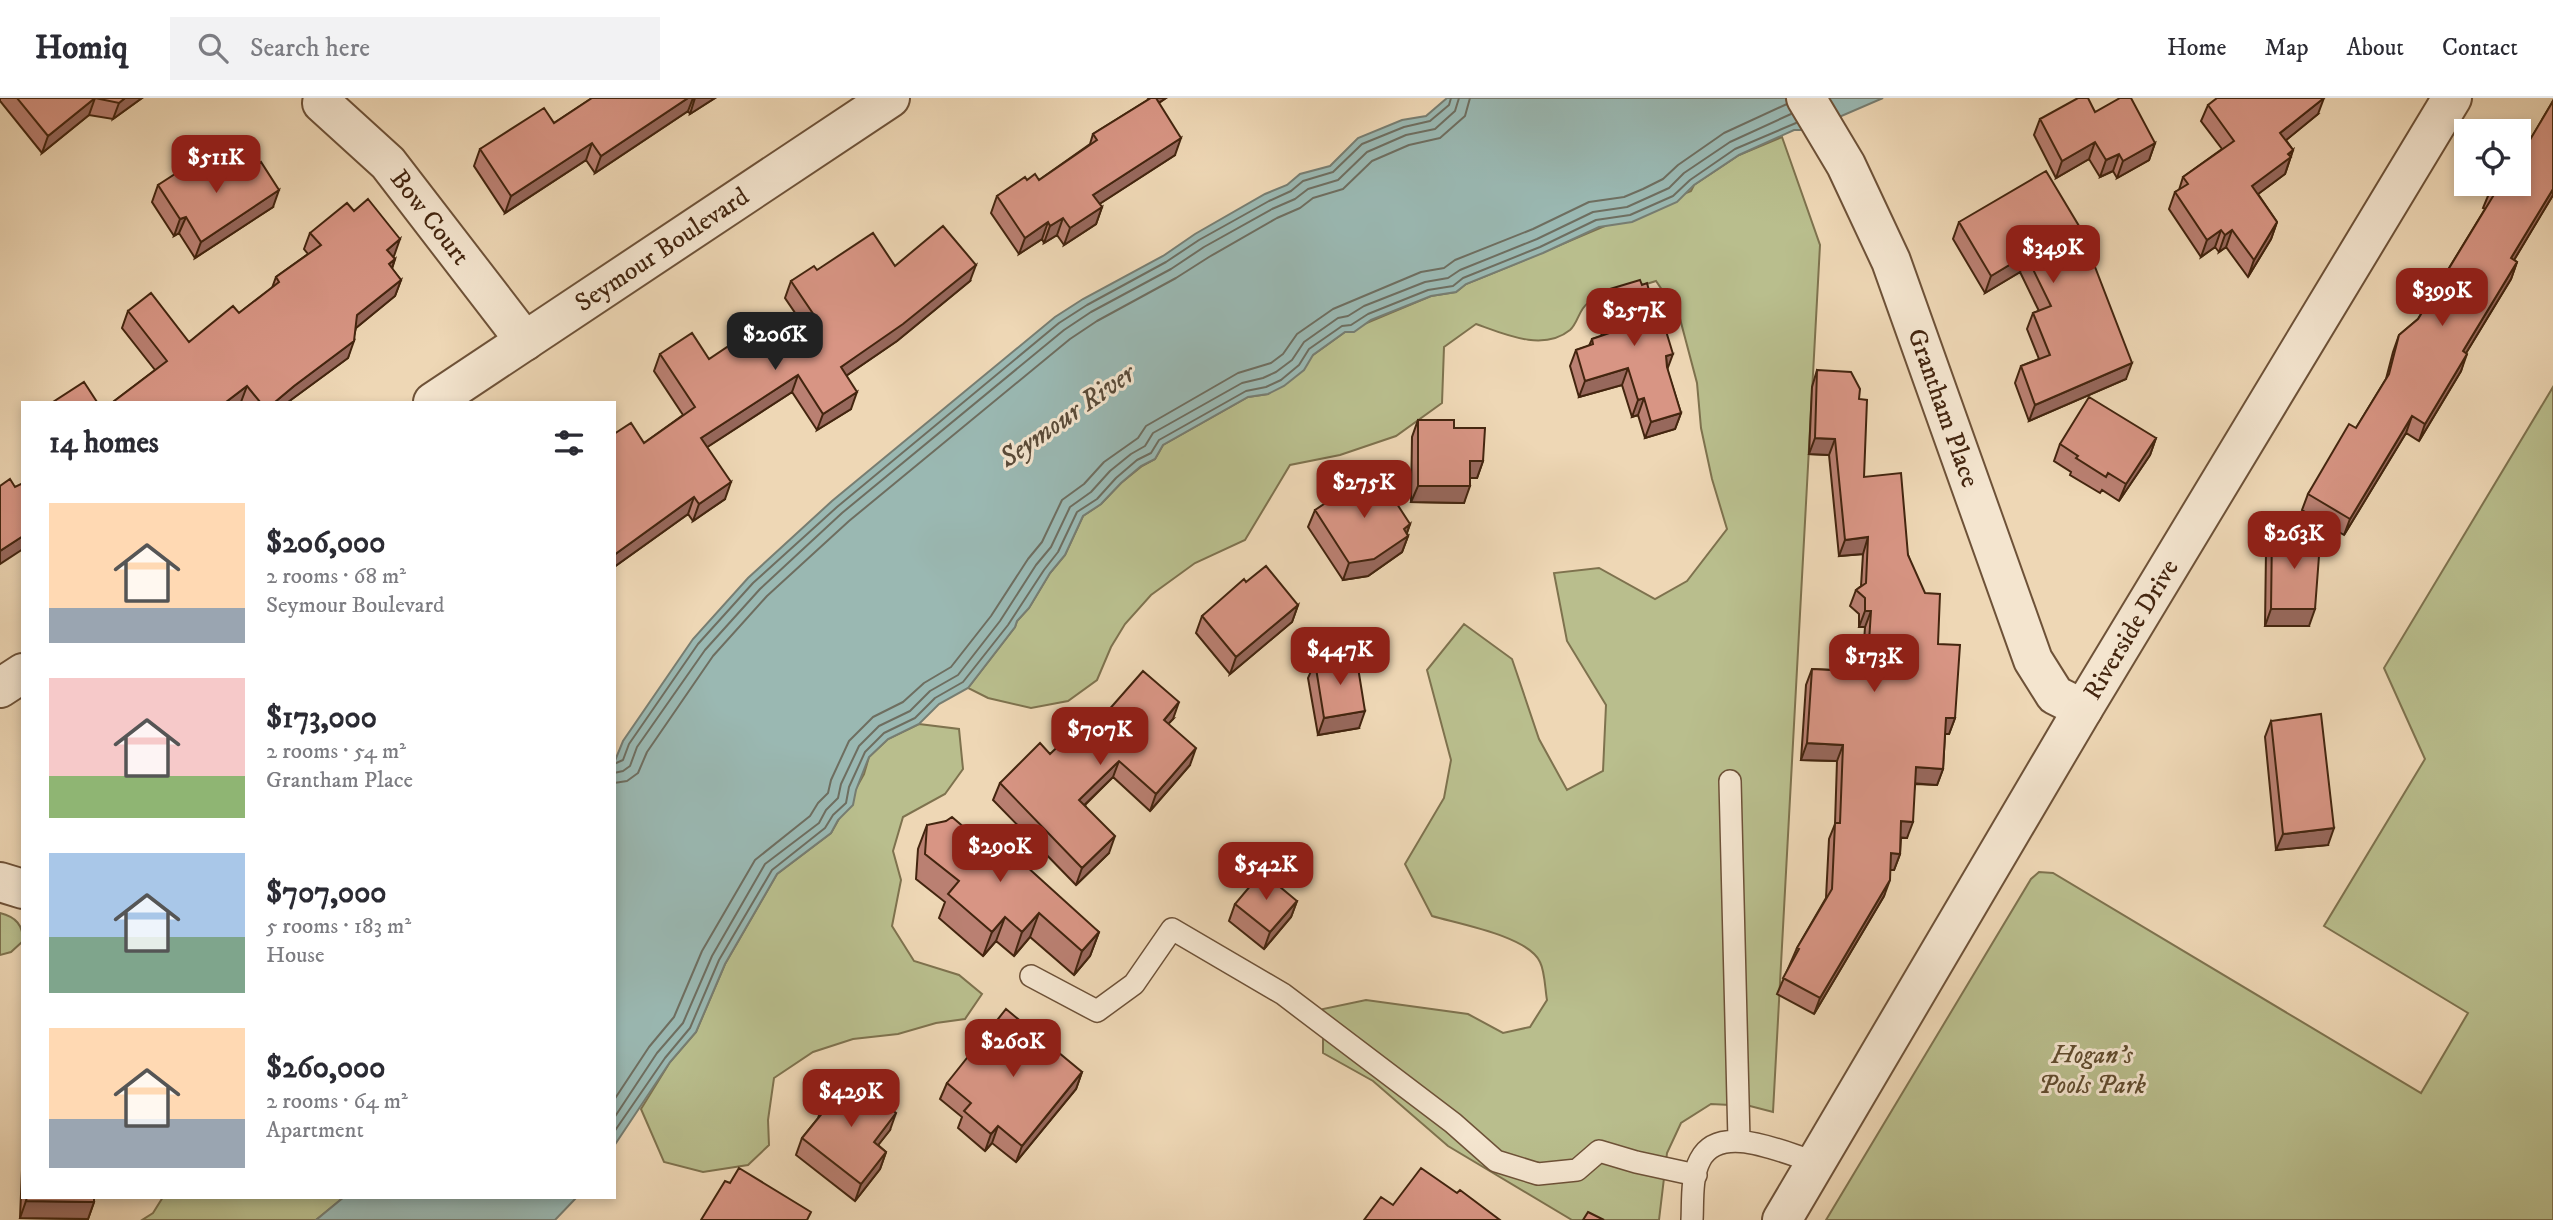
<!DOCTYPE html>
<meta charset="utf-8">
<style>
body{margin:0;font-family:"IM FELL DW Pica",serif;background:#f2f2f3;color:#2b2b33;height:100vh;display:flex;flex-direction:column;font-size:26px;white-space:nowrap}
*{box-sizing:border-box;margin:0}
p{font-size:23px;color:#7c7c81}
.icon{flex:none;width:38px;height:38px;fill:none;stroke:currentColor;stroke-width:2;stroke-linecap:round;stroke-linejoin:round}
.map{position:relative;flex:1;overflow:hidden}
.details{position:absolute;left:21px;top:303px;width:595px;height:798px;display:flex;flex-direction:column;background:#fff;border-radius:0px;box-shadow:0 4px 10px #0003}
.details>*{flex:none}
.fabs{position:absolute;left:2454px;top:21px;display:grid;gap:14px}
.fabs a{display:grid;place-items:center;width:77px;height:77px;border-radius:0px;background:#fff;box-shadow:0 4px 10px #0003;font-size:35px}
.price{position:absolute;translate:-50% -60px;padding:0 16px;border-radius:14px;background:#8f2418;color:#fff;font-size:23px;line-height:46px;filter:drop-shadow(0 2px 4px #0008)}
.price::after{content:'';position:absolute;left:50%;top:42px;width:21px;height:16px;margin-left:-10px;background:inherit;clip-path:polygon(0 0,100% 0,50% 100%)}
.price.current{background:#222;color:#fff}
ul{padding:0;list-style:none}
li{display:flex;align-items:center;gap:21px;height:175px;padding:0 28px}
li span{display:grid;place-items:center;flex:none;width:196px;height:140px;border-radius:0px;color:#555}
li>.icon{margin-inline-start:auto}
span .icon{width:84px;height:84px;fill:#fffc;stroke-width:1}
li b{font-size:30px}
h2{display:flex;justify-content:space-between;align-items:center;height:84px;padding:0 28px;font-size:30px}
header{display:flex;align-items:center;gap:42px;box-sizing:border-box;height:98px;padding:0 35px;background:#fff;border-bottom:2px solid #e1e1e2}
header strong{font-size:33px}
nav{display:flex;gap:38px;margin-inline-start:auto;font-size:24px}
.search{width:490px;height:63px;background:#f2f2f3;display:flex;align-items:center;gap:18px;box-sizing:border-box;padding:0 24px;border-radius:0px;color:#7c7c81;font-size:26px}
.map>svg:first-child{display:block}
.green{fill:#b9be8d;stroke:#7e724e;stroke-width:2}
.water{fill:#9ab8b2;stroke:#777d71;stroke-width:2}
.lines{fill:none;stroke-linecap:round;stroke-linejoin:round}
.shore{stroke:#6e6e60;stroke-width:2}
.service-casing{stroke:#6e5238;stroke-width:24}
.minor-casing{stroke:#6e5238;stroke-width:42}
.service{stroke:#f4e5cf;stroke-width:21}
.minor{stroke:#f4e5cf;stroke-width:38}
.wall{fill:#ba8072;stroke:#43250f;stroke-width:2}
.shaded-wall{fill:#97685c;stroke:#43250f;stroke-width:2}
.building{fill:#d89584;stroke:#43250f;stroke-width:2}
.labels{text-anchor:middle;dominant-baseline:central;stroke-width:6;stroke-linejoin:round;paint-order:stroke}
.street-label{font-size:26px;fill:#43250f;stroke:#f4e5cf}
.park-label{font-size:26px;font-style:italic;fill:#604b2e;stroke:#f4e5cf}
.water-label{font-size:28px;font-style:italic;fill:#594a38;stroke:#f4e5cf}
</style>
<header>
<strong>Homiq</strong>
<div class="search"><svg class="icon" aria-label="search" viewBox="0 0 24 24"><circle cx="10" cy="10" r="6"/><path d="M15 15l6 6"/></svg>Search here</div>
<nav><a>Home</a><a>Map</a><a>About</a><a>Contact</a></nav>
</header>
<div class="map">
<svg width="2553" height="1122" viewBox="0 0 2553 1122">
<rect width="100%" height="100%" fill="#eed7b5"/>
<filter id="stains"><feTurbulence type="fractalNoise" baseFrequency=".00286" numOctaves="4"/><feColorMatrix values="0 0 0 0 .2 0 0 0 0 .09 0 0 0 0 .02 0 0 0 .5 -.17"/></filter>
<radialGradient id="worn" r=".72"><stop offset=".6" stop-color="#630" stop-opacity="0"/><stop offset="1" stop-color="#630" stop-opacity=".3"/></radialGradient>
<path class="green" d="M1782 39 1820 147 1773 1014 1750 1008 1711 1006 1681 1025 1667 1055 1659 1122H1572L1448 1048 1373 983 1323 955V911L1366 902 1468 916 1503 935 1530 929 1547 902C1545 891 1545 874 1540 864 1528 838 1459 826 1432 818L1405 766 1444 700 1451 662 1427 572 1464 526 1512 561 1539 641 1567 692 1603 673 1606 607 1567 543 1554 475 1599 470 1655 501 1687 483 1727 431 1712 381 1701 330 1697 285 1679 217 1656 183C1633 191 1609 193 1588 205 1579 211 1578 225 1570 232 1543 254 1504 236 1476 226L1444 249 1442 305 1396 338 1340 357 1290 367 1245 442 1195 465 1151 497 1125 526 1111 549 1097 582 1068 603 1031 610 988 600 968 590 1015 529 1017 523 1029 510 1050 475 1065 457 1083 418 1101 406 1121 385 1142 368 1155 361 1163 347 1248 299 1268 296 1313 257 1345 234 1431 198 1456 194 1466 186C1542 156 1615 122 1691 93L1694 87 1739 57Z
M2553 289V1122H1826L2031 781 2039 774 2053 775 2421 995 2468 915 2324 828 2425 661 2384 570Z
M919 626 959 631 963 671 945 696 903 719 893 753 901 782 892 828 914 863 959 877 982 896 965 921 936 925 898 936 853 941 813 954 774 980 768 1022 769 1047 748 1067 703 1074 664 1064 641 1011 670 964 696 934 725 866 777 776 831 735 864 676 869 659 888 641Z
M0 815C16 819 23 827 23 843L11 854 0 857Z
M163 1099H344L316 1122H142L153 1115Z"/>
<path class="water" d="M1447 0H1883L1809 32H1794L1739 57 1694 87 1677 104 1632 124 1599 129 1543 155 1466 186 1456 194 1431 198 1371 222 1354 234H1345L1313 257 1304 272 1284 288 1268 296 1248 299 1163 347 1155 361 1141 368 1121 385 1101 406 1083 418 1065 457 1050 475 1029 510 1017 523 1015 529 968 590 939 606 919 626 888 641 869 659 856 692 853 707 838 722 831 735 777 776 725 866 696 934 670 964 614 1048V665L623 643 693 541 748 480 832 403 1055 219 1083 201 1163 158 1195 136 1265 96 1287 87 1300 76 1330 68 1358 40 1402 22 1426 18Z
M344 1099H577L555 1122H316Z"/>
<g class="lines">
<path class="shore" d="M614 666 623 662 629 646 698 546 753 485 837 409 1059 225 1087 207 1166 164 1199 142 1269 103 1291 93 1303 83 1333 74 1362 46 1404 29 1430 23 1449 7 1451 0
M614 675 623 673 630 668 637 649 705 552 760 491 842 415 1064 232 1091 214 1171 171 1204 149 1272 111 1295 101 1308 91 1338 82 1367 54 1406 37 1435 31 1455 13 1459 0
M614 685 627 683 638 675 647 654 713 558 767 498 849 423 1070 241 1097 223 1176 180 1209 159 1277 120 1300 110 1313 100 1343 91 1372 63 1409 47 1440 40 1465 18 1470 0
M614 1002 649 949 674 919 702 853 755 762 810 718 818 705 828 695 831 682 849 643 873 619 903 604 924 585 951 569 991 518 1028 461 1042 444 1062 402 1084 386 1104 364 1138 340 1146 328 1238 275 1271 265 1283 256 1297 236 1333 211 1421 174 1444 170 1455 162 1533 131 1589 104 1624 99 1643 91 1663 81 1678 67 1724 35 1787 6
M614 1020 657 955 683 925 712 858 765 766 819 725 826 712 838 700 841 686 859 648 879 628 910 613 930 593 958 577 1000 523 1036 467 1051 449 1070 409 1091 394 1110 373 1131 356 1145 348 1153 335 1242 285 1263 280 1276 274 1292 262 1304 244 1338 220 1348 218 1364 208 1425 184 1448 180 1460 172 1537 141 1593 114 1627 109 1647 100 1669 90 1684 75 1730 44 1791 16
M614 1034 665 960 690 930 719 862 772 772 825 730 833 717 846 705 849 689 865 654 884 635 915 620 935 600 963 584 1008 527 1044 472 1058 454 1077 414 1097 401 1116 380 1137 362 1151 355 1159 342 1246 293 1266 289 1281 282 1299 267 1309 251 1342 228 1351 227 1368 216 1428 192 1453 188 1463 180 1540 149 1596 122 1630 117 1673 98 1690 82 1735 51 1796 25"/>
<g class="service-casing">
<path id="service" d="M1730 683 1739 1042
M1031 878 1097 913 1134 886 1172 831 1283 896 1453 1025 1496 1063 1538 1076 1577 1072 1599 1053 1636 1064 1696 1077
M1692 1122C1693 1104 1691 1079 1700 1062 1720 1023 1785 1056 1816 1064"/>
</g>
<g class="minor-casing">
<g id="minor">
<path id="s1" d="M1806 0 1846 67 1891 163 2033 562 2055 597 2083 611"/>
<path id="s2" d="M322 5 388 65 525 243"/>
<path id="s3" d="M433 304 890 0"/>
<path d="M0 590 23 575"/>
<path d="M0 784 23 791"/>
<path id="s4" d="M1782 1122 2083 611 2452 0"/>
</g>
</g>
<use href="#service" class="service"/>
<use href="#minor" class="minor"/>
</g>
<path class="wall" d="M0 0H142L113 21 89 17 42 55 0 3Z
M592 0H715L690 16 688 13 595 75 586 62 505 115 474 68 480 51 554 25Z
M1148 0H1166L1159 5 1175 57 1099 106 1102 109 1096 126 1064 147 1057 137 1044 145 1042 141 1019 156 991 115 997 98 1027 82H1039L1090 46 1093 36 1149 1Z
M2553 3V97L2514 162 2517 164 2511 181 2466 255 2461 273 2419 343 2406 335 2344 437 2302 412 2308 396 2356 330 2386 281 2393 254 2399 237 2418 221 2485 111 2483 110 2490 93 2527 47Z
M2208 7 2318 16 2286 42 2293 52 2285 76 2258 96 2277 124 2271 141 2248 179 2226 149 2219 154 2215 149 2201 159 2169 111 2175 94 2179 92 2183 79 2222 51 2201 23Z
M2095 14 2155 45 2149 62 2117 80 2113 73 2100 79 2089 61 2056 80 2034 37 2040 21Z
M195 71 235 81 273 109 195 160 179 135 174 138 152 104 158 87Z
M1959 124 2080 140 2126 281 2029 323 2015 285 2021 268 2039 261 2027 231 2033 215 2039 213 2020 174 1985 195 1953 141Z
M310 135 393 159 395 161 392 171 401 182 395 198 356 230 348 260 288 304H113L155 272 122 230 128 213 189 244 239 215 272 190 276 179 308 156 304 151Z
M895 168 970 183 897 243 846 278 851 311 817 332 792 294 707 349 725 401 693 423 688 416 614 469V336L644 345 683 317 654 273 660 256 709 261 766 257 806 231 785 200 791 183 817 172Z
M1600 194 1667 271 1681 315 1675 331 1645 340 1638 317 1632 319 1622 287 1579 299 1570 268 1576 252 1589 248 1592 241 1602 238 1593 211Z
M1817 272 1859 301 1864 379 1908 457 1938 546 1955 620 1949 636H1945L1943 671 1937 687 1915 686 1907 740H1901L1900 756 1894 772H1890L1884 798 1814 916 1777 896 1797 850 1826 800 1829 741 1835 726 1837 663 1801 662 1806 587 1812 571 1862 573 1865 529H1859V516L1850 508 1856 492 1861 488 1863 456 1839 458 1829 357 1809 356 1812 289Z
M1418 322 1454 330 1483 363 1477 380H1470L1464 405 1411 404 1412 339Z
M2156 340 2150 357 2119 403 2102 392 2100 395 2070 377 2071 374 2054 363 2060 346Z
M1315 412 1410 426 1407 435 1408 438 1402 454 1368 478 1343 482 1308 429Z
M2272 435 2309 528H2265L2266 452Z
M1246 484 1298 507 1292 524 1230 576 1196 535 1202 518Z
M1315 564 1359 630 1318 637 1308 580Z
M1173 621 1168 626 1190 667 1150 713 1113 679 1085 707 1109 755 1076 787 993 702 1000 685 1050 656 1078 647Z
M2271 623 2328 747 2276 752 2265 639Z
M927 727 986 748 1099 834 1090 858 1074 877 1030 839 1014 858 996 843 983 858 939 820 945 804 916 781 918 751Z
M1297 803 1291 819 1264 851 1229 823 1235 806Z
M1082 974 1076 991 1016 1064 992 1045 985 1053 958 1030 962 1019 940 1001 947 985Z
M824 1003 890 1032 878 1047 886 1054 880 1071 855 1103 796 1057 802 1040 818 1020Z
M23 1048V1099H94V1104L88 1121 20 1120Z"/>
<path class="shaded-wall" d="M95 0 89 17 42 55 48 38Z
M125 0H142L113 21 119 5Z
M688 0H693L688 13 595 75 601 58Z
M695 0H715L690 16Z
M1157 0H1166L1154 8Z
M2324 0 2318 16 2274 52 2280 35Z
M1181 40 1175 57 1087 114 1093 97Z
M2095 44 2089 61 2056 80 2062 63Z
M592 45 586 62 505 115 511 98Z
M2155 45 2149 62 2117 80 2123 63Z
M2293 52 2285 76 2246 105 2252 88Z
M2119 56 2113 73 2100 79 2106 62Z
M2553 91V97L2505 177 2511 160Z
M279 92 273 109 195 160 201 144Z
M1102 109 1096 126 1064 147 1070 130Z
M186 119 179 135 174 138 180 121Z
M1063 120 1057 137 1044 145 1050 128Z
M1048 124 1042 141 1019 156 1025 140Z
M2277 124 2271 141 2248 179 2254 162Z
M2221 132 2215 149 2201 159 2207 142Z
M2232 132 2226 149 2219 154 2225 137Z
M400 141 394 158 381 168 387 152Z
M2026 157 2020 174 1985 195 1991 178Z
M395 161 389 178V166Z
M2517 164 2511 181 2457 270 2463 253Z
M976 167 970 183 897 243 834 286 841 269Z
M401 182 395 198 351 234 357 217Z
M354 243 348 260 288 304H275L294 288Z
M1673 256 1667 272 1666 258Z
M2467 256 2461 273 2419 343 2425 326Z
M2132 265 2126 281 2029 323 2035 307Z
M1628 270 1622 287 1579 299 1585 283Z
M798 277 792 294 695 357 701 340Z
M247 288 241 304H226Z
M857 294 851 311 817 332 823 316Z
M1644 300 1638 317 1632 319 1638 302Z
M1681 315 1675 331 1645 340 1651 324Z
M2412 318 2406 335 2344 437 2350 421Z
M1815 340 1835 341 1829 357 1809 356Z
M2156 340 2150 357 2119 403 2126 386Z
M1470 363H1483L1477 380H1464Z
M731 384 725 401 693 423 699 406Z
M1418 388H1470L1464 405 1411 404Z
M694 399 688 416 614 469V457Z
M1410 426 1405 440 1408 438 1402 454 1368 478 1343 482 1349 465 1404 431Z
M23 438V451L0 466V453Z
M1868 439 1863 456 1839 458 1845 442Z
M1298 507 1292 524 1230 576 1236 559Z
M2271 511H2315L2309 528H2265Z
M1865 513H1871L1865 529H1859Z
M1179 604 1173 621 1157 638 1164 622Z
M1365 613 1359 630 1318 637 1324 620Z
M1946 620H1955L1949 636H1940Z
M1807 645 1843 647 1837 663 1801 662Z
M1196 650 1190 667 1150 713 1156 696Z
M1119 663 1113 679 1073 718 1079 702Z
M1916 669 1943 671 1937 687 1910 685Z
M1901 723 1913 724 1907 740 1896 739Z
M2334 730 2328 747 2276 752 2283 736Z
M1115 738 1109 755 1076 787 1082 770Z
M1891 755 1900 756 1894 772H1885Z
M1890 782 1884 798 1814 916 1820 900Z
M1297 803 1291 819 1264 851 1270 834Z
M1039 815 1030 839 1014 858 1022 834Z
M1005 819 996 843 983 858 992 834Z
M1099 834 1090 858 1074 877 1082 853Z
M1082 974 1076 991 1016 1064 1022 1048Z
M896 1015 890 1032 868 1060 874 1044Z
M998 1028 992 1045 985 1053 991 1036Z
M886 1054 880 1071 855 1103 861 1086Z
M26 1103 94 1104 88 1121 20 1120Z"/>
<path class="building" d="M17 0H125L119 5 95 0 48 38Z
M592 0H688L601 58 592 45 511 98 480 51 544 10 554 25Z
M1151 0H1156L1181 40 1093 97 1102 109 1070 130 1063 120 1050 128 1048 124 1025 140 997 98 1025 79 1027 82 1035 76 1039 82 1097 42 1093 36Z
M2078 0H2088L2095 14 2120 0H2131L2155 45 2123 63 2119 56 2106 62 2095 44 2062 63 2040 21Z
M2217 0H2324L2280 35 2293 52 2288 56 2291 59 2252 88 2277 124 2254 162 2232 132 2225 137 2221 132 2207 142 2175 94 2188 86 2183 79 2234 43 2208 7Z
M2553 3V91L2511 160 2517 164 2463 253 2467 256 2425 326 2412 318 2350 421 2308 396 2349 326 2356 330 2389 276 2399 237 2418 221 2495 95 2490 93 2494 86H2518V46L2520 43 2527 47Z
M211 60 222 63 235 81 261 64 279 92 201 144 186 119 180 121 158 87 192 65 195 71Z
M2046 73 2082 133 2077 136 2090 156 2132 265 2035 307 2021 268 2050 257 2033 215 2051 208 2026 157 1991 178 1959 124Z
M368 101 400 141 387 152 395 161 389 166 401 182 357 217 354 243 294 288 275 304H260L247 288 226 304H113L167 263 128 213 151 195 189 244 233 208 239 215 279 184 276 179 321 147 310 135 347 105 354 113Z
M943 128 976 167 903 226 841 269 857 294 823 316 798 277 701 340 731 384 699 406 694 399 614 457V336L631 325 644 345 695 309 660 256 692 235 709 261 751 233 766 257 818 223 791 183 814 168 817 172 873 135 895 168Z
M1640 182 1642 187 1647 185 1654 211 1659 210 1673 256 1666 258 1667 269 1681 315 1651 324 1644 300 1638 302 1628 270 1585 283 1576 252 1593 246 1592 241 1612 234 1600 194Z
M1817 272 1851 274 1860 291 1859 301 1867 302 1864 379 1901 375 1908 457 1925 495 1940 496 1938 546 1960 547 1955 620H1946L1943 671 1916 669 1913 724 1901 723 1900 756 1891 755 1890 782 1820 900 1783 880 1799 851 1797 850 1832 791 1835 725H1840L1843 647 1807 645 1812 571 1867 574 1871 513H1865V500L1856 492 1866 485 1868 439 1845 442 1835 341 1815 340Z
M84 284 97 304H53Z
M2089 299 2156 340 2126 386 2108 375 2106 379 2076 360 2078 358 2060 346Z
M1418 322H1454V330H1485L1483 363H1470V388H1418Z
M1375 372 1410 426 1404 431 1408 438 1374 461 1349 465 1315 412Z
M10 381 15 389 23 385V438L0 453V388Z
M2272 435 2317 437 2319 458 2315 511H2271Z
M1266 468 1298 507 1236 559 1202 518 1244 481 1246 484Z
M1356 557 1365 613 1324 620 1315 564Z
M1143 573 1179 604 1164 622 1196 650 1156 696 1119 663 1079 702 1115 738 1082 770 1000 685 1040 645 1050 656 1069 638 1078 647Z
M2321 616 2334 730 2283 736 2271 623Z
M952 719 986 748 994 739 1099 834 1082 853 1039 815 1022 834 1005 819 992 834 948 796 959 783 925 756 927 727 946 723Z
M1262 774 1297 803 1270 834 1235 806Z
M1006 911 1082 974 1022 1048 998 1028 991 1036 964 1013 971 1005 947 985Z
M846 975 896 1015 874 1044 886 1054 861 1086 802 1040 829 1007 824 1003Z
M739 1070 811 1114 807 1122H701L725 1083 730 1085Z
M1421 1070 1457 1095 1460 1092 1500 1122H1364L1381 1099 1393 1107Z
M27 1099H94V1104L26 1103Z
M1588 1114 1604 1122H1583Z"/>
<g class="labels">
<g class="street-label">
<text stroke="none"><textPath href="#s2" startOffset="158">Bow Court</textPath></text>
<text stroke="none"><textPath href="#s3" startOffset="275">Seymour Boulevard</textPath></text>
<text stroke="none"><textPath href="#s1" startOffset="340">Grantham Place</textPath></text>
<text stroke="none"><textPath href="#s4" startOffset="686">Riverside Drive</textPath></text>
</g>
<g class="park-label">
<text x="2092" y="957">Hogan's<tspan x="2092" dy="30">Pools Park</tspan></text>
</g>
<g class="water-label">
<text transform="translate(1067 318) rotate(-35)">Seymour River</text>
</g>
</g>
<rect width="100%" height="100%" filter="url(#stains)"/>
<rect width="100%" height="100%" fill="url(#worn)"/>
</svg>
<div class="fabs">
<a><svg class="icon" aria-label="locate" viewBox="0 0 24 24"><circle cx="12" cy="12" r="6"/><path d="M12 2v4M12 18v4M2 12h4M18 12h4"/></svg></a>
</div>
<b class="price" style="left:216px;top:97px">$511K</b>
<b class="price" style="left:2053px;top:187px">$349K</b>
<b class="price" style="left:2442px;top:230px">$399K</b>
<b class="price" style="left:1634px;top:250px">$257K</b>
<b class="price current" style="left:775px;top:274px">$206K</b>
<b class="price" style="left:1364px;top:422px">$275K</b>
<b class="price" style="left:2294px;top:473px">$263K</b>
<b class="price" style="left:1340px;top:589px">$447K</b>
<b class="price" style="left:1874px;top:596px">$173K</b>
<b class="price" style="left:1100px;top:669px">$707K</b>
<b class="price" style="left:1000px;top:786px">$290K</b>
<b class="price" style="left:1266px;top:804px">$542K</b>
<b class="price" style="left:1013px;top:981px">$260K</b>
<b class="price" style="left:851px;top:1031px">$429K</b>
<section class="details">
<h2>14 homes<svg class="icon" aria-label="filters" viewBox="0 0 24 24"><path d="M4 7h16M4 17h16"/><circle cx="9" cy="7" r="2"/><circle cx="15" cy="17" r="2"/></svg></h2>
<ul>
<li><span style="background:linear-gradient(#ffd9b3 75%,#9aa5b1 0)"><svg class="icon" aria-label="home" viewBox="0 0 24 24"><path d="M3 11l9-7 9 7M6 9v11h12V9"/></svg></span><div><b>$206,000</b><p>2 rooms · 68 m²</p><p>Seymour Boulevard</p></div></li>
<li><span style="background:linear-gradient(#f6c9c9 70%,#8fb573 0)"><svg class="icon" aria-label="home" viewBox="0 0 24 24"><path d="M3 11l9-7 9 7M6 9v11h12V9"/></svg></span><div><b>$173,000</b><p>2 rooms · 54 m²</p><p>Grantham Place</p></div></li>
<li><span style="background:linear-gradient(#a9c7e8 60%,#7fa58c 0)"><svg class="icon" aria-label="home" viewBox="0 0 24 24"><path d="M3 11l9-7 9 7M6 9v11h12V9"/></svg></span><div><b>$707,000</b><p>5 rooms · 183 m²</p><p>House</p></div></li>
<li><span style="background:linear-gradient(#ffd9b3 65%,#9aa5b1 0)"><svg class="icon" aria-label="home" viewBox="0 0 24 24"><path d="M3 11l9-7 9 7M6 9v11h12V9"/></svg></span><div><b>$260,000</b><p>2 rooms · 64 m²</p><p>Apartment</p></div></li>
</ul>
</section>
</div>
